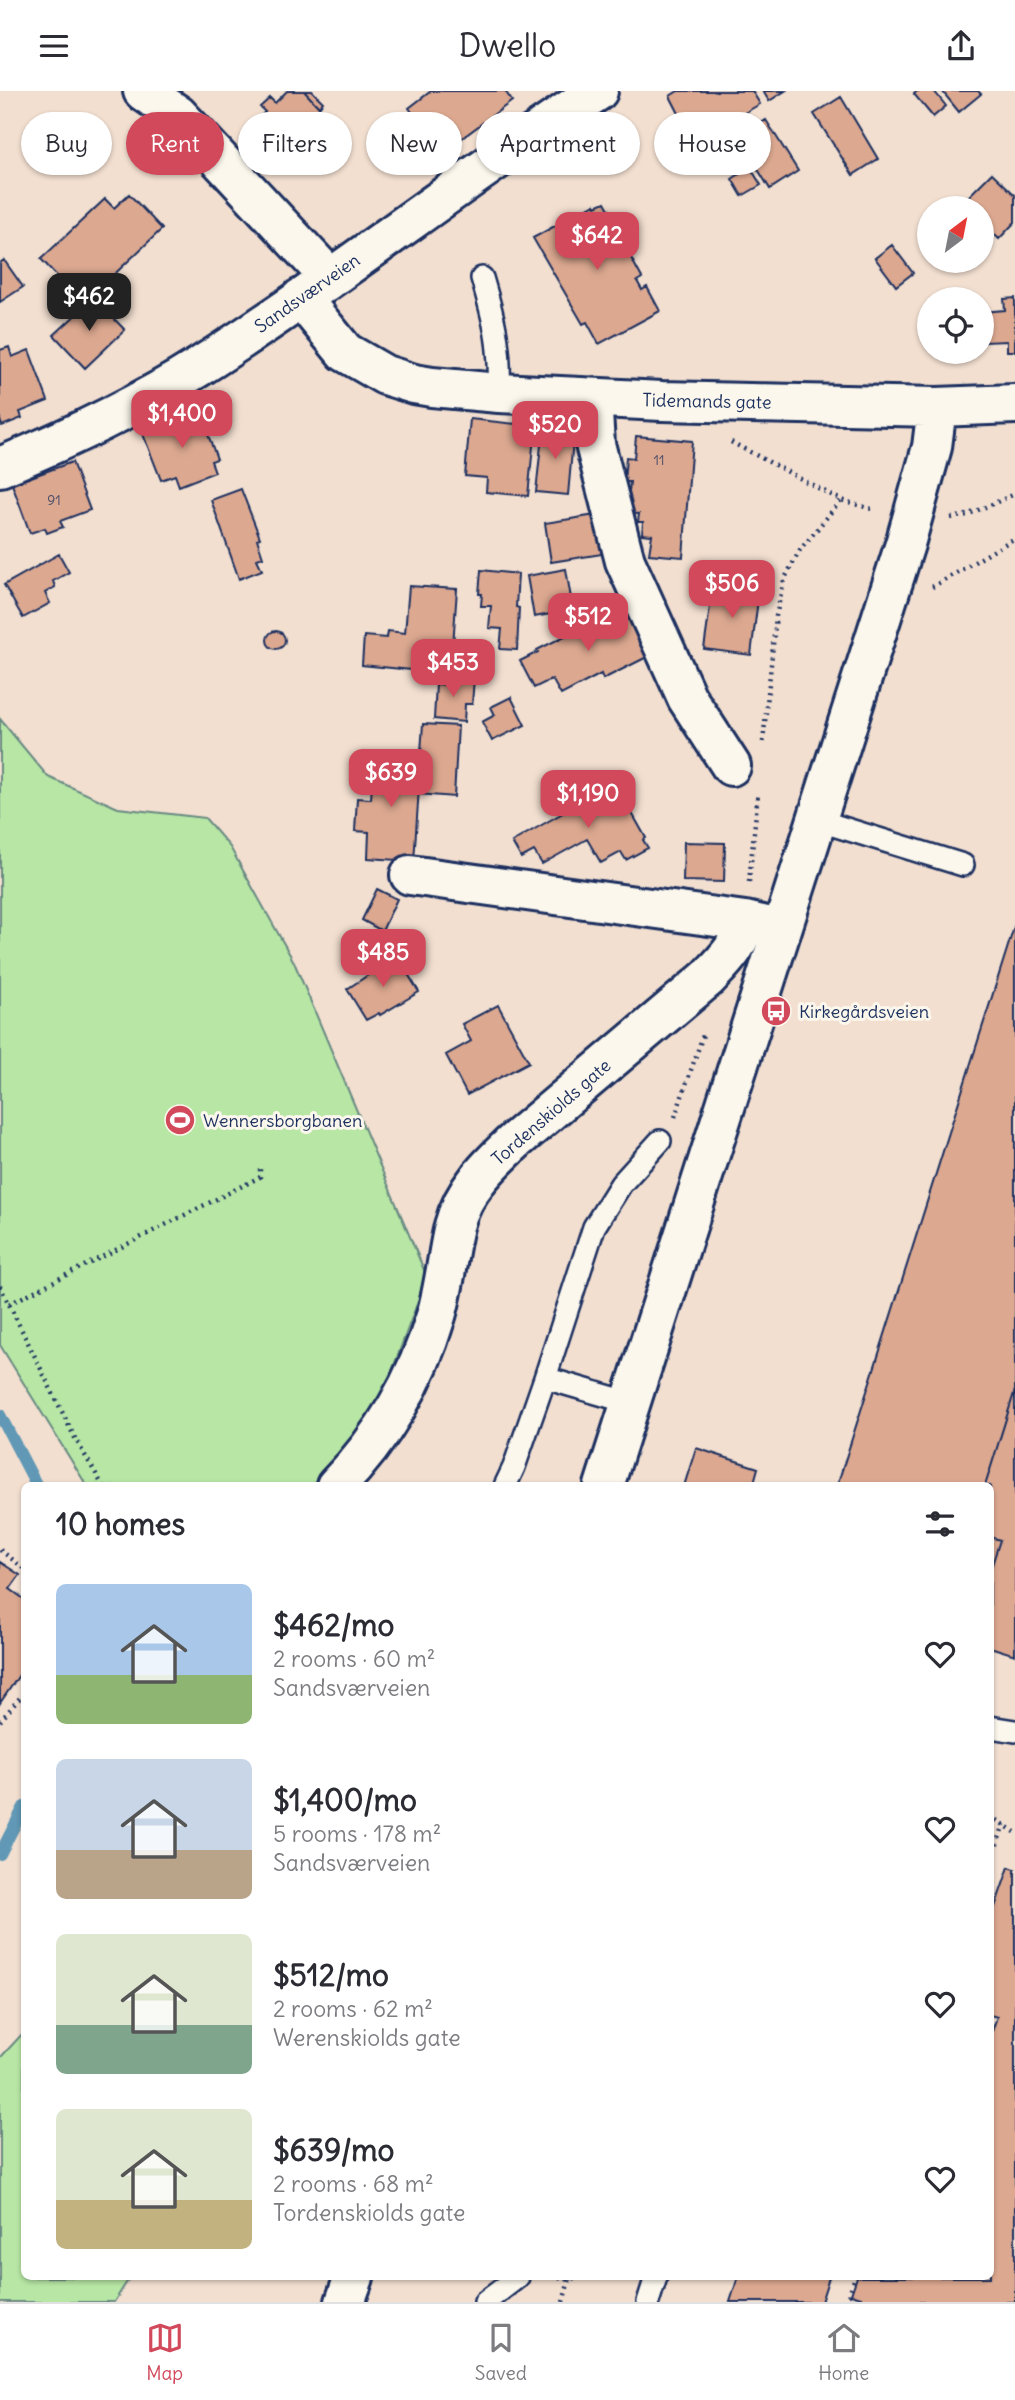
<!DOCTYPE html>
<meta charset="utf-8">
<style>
body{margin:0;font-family:Delius,sans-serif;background:#f7f7f7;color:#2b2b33;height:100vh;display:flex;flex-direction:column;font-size:26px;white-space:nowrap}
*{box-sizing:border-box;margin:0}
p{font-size:23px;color:#7c7c81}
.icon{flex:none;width:38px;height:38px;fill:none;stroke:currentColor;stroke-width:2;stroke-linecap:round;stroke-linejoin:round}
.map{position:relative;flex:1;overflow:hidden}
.details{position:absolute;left:21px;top:1391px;width:973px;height:798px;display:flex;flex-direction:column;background:#fff;border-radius:10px;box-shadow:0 2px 5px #0004}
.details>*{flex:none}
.banner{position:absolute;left:21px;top:21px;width:973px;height:63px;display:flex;gap:14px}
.needle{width:46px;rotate:32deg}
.controls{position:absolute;left:917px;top:105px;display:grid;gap:14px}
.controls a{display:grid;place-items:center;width:77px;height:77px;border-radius:50%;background:#fff;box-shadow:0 2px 5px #0004;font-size:35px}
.price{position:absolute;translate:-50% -60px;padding:0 16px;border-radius:14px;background:#d1495b;color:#fff;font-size:23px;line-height:46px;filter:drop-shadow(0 2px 4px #0008)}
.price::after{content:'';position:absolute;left:50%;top:42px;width:21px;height:16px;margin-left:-10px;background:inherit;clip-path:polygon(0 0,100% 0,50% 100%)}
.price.selected{background:#222;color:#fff}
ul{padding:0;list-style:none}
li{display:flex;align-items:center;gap:21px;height:175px;padding:0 35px}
li span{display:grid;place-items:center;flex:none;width:196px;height:140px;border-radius:10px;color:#555}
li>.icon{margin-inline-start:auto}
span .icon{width:84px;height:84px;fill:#fffc;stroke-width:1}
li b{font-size:30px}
h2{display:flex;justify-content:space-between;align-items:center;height:84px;padding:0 35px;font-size:30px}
.pill{padding:0 24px;border-radius:32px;background:#fff;box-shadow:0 2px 5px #0004;font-size:24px;line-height:63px}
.pill.selected{background:#d1495b;color:#fff}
header{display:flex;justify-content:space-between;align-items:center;height:91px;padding:0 35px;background:#fff;font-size:32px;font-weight:600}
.tab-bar{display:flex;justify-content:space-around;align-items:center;height:98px;border-top:2px solid #e1e1e2;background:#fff;font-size:19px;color:#7c7c81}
.tab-bar a{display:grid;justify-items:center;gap:4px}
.tab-bar .selected{color:#d1495b}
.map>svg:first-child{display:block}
.green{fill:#b7e6a5;stroke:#698a82;stroke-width:2}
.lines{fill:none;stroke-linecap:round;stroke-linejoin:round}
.stream{stroke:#6198b5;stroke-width:12}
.building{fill:#dca890;stroke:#1b2f5e;stroke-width:2}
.service-casing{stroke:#1b2f5e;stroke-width:26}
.minor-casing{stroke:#1b2f5e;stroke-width:44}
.tertiary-casing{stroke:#1b2f5e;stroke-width:44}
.path{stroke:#1b2f5e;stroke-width:4.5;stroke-dasharray:2 5;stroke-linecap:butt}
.service{stroke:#fbf7ec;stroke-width:21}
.minor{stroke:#fbf7ec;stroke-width:38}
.tertiary{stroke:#fbf7ec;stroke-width:38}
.labels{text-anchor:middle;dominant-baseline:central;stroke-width:6;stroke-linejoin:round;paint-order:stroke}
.number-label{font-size:14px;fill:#4b4d6a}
.street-label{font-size:18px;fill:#1b2f5e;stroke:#fbf7ec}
.poi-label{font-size:18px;fill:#1b2f5e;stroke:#fbf7ec;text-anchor:start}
</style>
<header><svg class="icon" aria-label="menu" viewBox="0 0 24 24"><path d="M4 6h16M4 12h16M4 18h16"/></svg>Dwello<svg class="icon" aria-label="share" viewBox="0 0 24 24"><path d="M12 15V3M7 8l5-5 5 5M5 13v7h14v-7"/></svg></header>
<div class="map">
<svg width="1015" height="2211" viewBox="0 0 1015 2211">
<rect width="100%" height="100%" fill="#f2dfd0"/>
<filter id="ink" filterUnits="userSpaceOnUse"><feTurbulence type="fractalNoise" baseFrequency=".0143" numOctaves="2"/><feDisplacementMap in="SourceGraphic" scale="14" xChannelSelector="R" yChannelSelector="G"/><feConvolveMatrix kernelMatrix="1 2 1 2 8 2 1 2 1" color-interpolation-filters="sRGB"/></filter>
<g filter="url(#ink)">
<path class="green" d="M0 628 48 686 118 717 205 727 230 756 294 871 427 1186 349 1395H87L0 1254Z
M24 1941V2186H130L114 2211H0V1967Z"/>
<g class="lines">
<path class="stream" d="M0 1324 37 1395
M0 1763 24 1716"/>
</g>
<path class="building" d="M287 0H304L327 25 311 40 321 51 292 77 280 65 284 61 255 30 265 21 260 16 270 7 275 12Z
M304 0H312L323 11 319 16Z
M431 0H505L512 10 442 62 409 17Z
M678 0H752L760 13 720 36 715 29 690 44 670 5Z
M763 0H785L769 10Z
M917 0H934L946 15 933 26 914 3Z
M942 0H978L981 3 959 21Z
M841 6 878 68 853 84 814 23Z
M766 29 798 80 770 98 745 57 759 49 752 38Z
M750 76 761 94 742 105 732 88Z
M992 82 1015 104V131L999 148 982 131V117H967L962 112Z
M129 103 162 138 83 213 41 168 105 108 114 117Z
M605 111 623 143 619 145 642 187 637 190 642 199 647 196 660 220 599 253 587 231 583 233 533 147 595 113 596 115Z
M892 154 913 182 896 195 875 167Z
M4 169 23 196 0 211V172Z
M94 207 125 239 85 277 54 244Z
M1015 207V260H1007V250L984 251 982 221 1005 219 1004 208Z
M9 256 12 266 29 259 48 310 20 321 22 327 2 335 0 329V259Z
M200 322 217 368 211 370 215 381 179 395 175 384 161 389 143 343Z
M470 328 535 335 528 405 486 401 487 387 465 385Z
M543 335 574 338 568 404 536 401Z
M636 345 692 350 683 466 649 463 652 444 642 443 643 431H638L639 423 627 422 630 391H624L626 366 634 367Z
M72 371 90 419 60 430 63 436 47 442 45 437 30 442 12 393Z
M241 398 260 447 257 448 263 466 257 468 262 479 239 488 211 409Z
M596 424 602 463 551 471 545 432Z
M59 463 69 481 53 490 55 496 45 502 50 512 23 527 4 494Z
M566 478 573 519 534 526 527 485Z
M481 479 518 483 516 516 519 517 517 559 500 558 502 538 489 537 491 515H481L482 503H479Z
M713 494 759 500 751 564 704 558Z
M409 495 457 498 451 583 362 574 364 545 387 547 388 540 405 542Z
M624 515 649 565 603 588 601 583 561 604 552 588 534 597 520 570 538 561 537 559Z
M267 549a9 9 0 1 1 18 0a9 9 0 1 1-18 0Z
M447 585 474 587 472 613H465L464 631 434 628 436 593 446 594Z
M511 606 525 634 492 650 482 631 495 624 491 616Z
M423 633 458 635 454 706 418 703Z
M374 665 421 668 414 770 368 767 369 741 355 740 357 707 371 708Z
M615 692 646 747 643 749 648 757 626 769 621 761 601 772 587 748 542 773 534 760 521 767 512 751Z
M684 751 725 752 724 791 683 790Z
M377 798 397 808 382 840 362 829Z
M1015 833V1299L985 1395H837Z
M397 865 419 901 380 924 379 922 366 929 347 898Z
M498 914 529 971 467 1004 446 964 471 950 462 933Z
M1015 1299V1564L990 1556V1480L1000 1449 990 1446V1395H985Z
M696 1357 758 1377 753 1395H684Z
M990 1446 1000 1449 990 1480Z
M0 1471 20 1484 10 1498 24 1508V1577L0 1612Z
M1009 1776 1015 1778V2211H859L861 2206 851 2203 857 2186H990V1946L997 1926 990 1924V1830Z
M738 2186H829L821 2211H730Z"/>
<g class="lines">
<g class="service-casing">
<path id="service" d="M482 187C495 231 501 257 499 302
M817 729 963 774
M545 1287 631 1312
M505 1395 514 1376 545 1287 594 1136 621 1093 660 1050
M990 1636 1015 1640
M485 2211 518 2186
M648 2211 656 2186"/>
</g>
<g class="minor-casing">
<path id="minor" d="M143 0 178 24 330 187
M592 307 595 353 625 470 687 607 731 675
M410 784 745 830 770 836
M336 1395C383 1347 417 1289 436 1225 445 1195 447 1164 454 1135 463 1099 490 1073 516 1049L708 887C725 869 740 855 745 830"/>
</g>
<g class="tertiary-casing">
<path id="tertiary" d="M301 207 345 261 385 284 414 293 432 296 499 302 662 310 937 316 1015 313
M0 376C69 347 136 316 199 276 336 189 462 88 598 0
M604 1395 905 453 932 356 937 316
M345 2211 354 2186"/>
</g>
<path class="path" d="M731 351 841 409 875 419
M951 427 967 424 1015 403
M932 496 1015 447
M763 651 776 525 784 489 800 459 841 409
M749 791 758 702
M675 1026 703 944
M0 1195 75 1347 103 1395
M9 1213 260 1086V1076
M0 1459 24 1477
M0 1630 24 1602
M990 1725 1015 1741
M990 1774 1004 1733
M559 2186 569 2189 576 2186
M563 2211 570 2186
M846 2211 855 2186"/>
<use href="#service" class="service"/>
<use href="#minor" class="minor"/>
<use href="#tertiary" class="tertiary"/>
</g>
</g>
<defs>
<g id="bus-disc" transform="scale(1.575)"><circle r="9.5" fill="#d1495b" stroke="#fbf7ec"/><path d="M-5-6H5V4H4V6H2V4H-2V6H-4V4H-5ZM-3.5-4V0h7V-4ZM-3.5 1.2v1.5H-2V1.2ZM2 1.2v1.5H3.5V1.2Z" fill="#fff"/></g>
<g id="stadium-disc" transform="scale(1.575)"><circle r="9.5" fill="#d1495b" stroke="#fbf7ec"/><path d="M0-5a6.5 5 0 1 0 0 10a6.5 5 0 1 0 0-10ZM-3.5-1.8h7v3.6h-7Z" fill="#fff"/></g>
</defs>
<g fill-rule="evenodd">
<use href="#bus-disc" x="776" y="920"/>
<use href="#stadium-disc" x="180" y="1029"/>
</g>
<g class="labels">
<g class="number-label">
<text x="659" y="369">11</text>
<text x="54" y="409">91</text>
</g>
<g class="street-label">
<text transform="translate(307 202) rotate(-35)">Sandsværveien</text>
<text transform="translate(707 310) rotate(1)">Tidemands gate</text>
<text transform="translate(551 1021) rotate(-41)">Tordenskiolds gate</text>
</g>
<g class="poi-label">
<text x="799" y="920">Kirkegårdsveien</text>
<text x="203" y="1029">Wennersborgbanen</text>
</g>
</g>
</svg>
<div class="controls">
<a><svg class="needle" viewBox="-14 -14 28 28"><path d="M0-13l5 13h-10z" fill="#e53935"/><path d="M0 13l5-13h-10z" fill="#7c7c81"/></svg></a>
<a><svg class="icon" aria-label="locate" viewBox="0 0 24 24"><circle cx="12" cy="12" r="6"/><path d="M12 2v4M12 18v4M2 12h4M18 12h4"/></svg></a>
</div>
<b class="price" style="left:597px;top:181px">$642</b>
<b class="price selected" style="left:89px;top:242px">$462</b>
<b class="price" style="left:182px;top:359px">$1,400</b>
<b class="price" style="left:555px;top:370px">$520</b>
<b class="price" style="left:732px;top:529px">$506</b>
<b class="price" style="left:588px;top:562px">$512</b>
<b class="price" style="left:453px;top:608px">$453</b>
<b class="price" style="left:391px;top:718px">$639</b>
<b class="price" style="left:588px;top:739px">$1,190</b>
<b class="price" style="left:383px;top:898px">$485</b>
<div class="banner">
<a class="pill">Buy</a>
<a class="pill selected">Rent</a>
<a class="pill">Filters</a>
<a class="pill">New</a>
<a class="pill">Apartment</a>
<a class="pill">House</a>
</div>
<section class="details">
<h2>10 homes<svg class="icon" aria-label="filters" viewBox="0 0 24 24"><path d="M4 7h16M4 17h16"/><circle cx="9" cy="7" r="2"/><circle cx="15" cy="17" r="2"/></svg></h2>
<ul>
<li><span style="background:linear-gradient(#a9c7e8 65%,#8fb573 0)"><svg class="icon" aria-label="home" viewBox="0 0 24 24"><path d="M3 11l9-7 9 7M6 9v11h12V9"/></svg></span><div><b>$462/mo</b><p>2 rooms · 60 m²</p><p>Sandsværveien</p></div><svg class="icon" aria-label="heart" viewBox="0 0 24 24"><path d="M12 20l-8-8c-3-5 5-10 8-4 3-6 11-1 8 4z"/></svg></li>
<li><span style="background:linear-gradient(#c9d6e8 65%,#b9a48a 0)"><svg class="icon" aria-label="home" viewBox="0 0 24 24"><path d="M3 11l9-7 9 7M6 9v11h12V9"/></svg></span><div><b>$1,400/mo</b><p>5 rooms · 178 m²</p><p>Sandsværveien</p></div><svg class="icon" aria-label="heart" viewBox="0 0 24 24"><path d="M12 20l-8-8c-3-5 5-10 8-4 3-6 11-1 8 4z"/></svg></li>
<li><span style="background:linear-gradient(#dfe7d0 65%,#7fa58c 0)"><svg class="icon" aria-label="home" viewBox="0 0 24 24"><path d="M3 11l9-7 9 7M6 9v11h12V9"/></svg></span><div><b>$512/mo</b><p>2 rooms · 62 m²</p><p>Werenskiolds gate</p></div><svg class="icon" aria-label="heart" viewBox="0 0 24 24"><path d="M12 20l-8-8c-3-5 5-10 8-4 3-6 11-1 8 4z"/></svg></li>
<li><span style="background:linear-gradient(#dfe7d0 65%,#c2b280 0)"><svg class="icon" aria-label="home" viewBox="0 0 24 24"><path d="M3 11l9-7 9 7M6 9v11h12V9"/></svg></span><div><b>$639/mo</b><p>2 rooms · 68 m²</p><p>Tordenskiolds gate</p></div><svg class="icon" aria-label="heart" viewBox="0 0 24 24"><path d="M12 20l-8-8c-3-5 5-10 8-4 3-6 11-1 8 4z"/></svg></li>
</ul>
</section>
</div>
<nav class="tab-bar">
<a class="selected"><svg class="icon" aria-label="map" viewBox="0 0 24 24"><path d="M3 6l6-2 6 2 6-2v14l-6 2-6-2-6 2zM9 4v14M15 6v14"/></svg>Map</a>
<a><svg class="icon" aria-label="saved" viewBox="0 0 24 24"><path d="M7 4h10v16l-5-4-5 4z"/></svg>Saved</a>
<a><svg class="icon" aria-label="home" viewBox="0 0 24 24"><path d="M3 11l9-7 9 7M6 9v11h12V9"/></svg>Home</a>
</nav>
